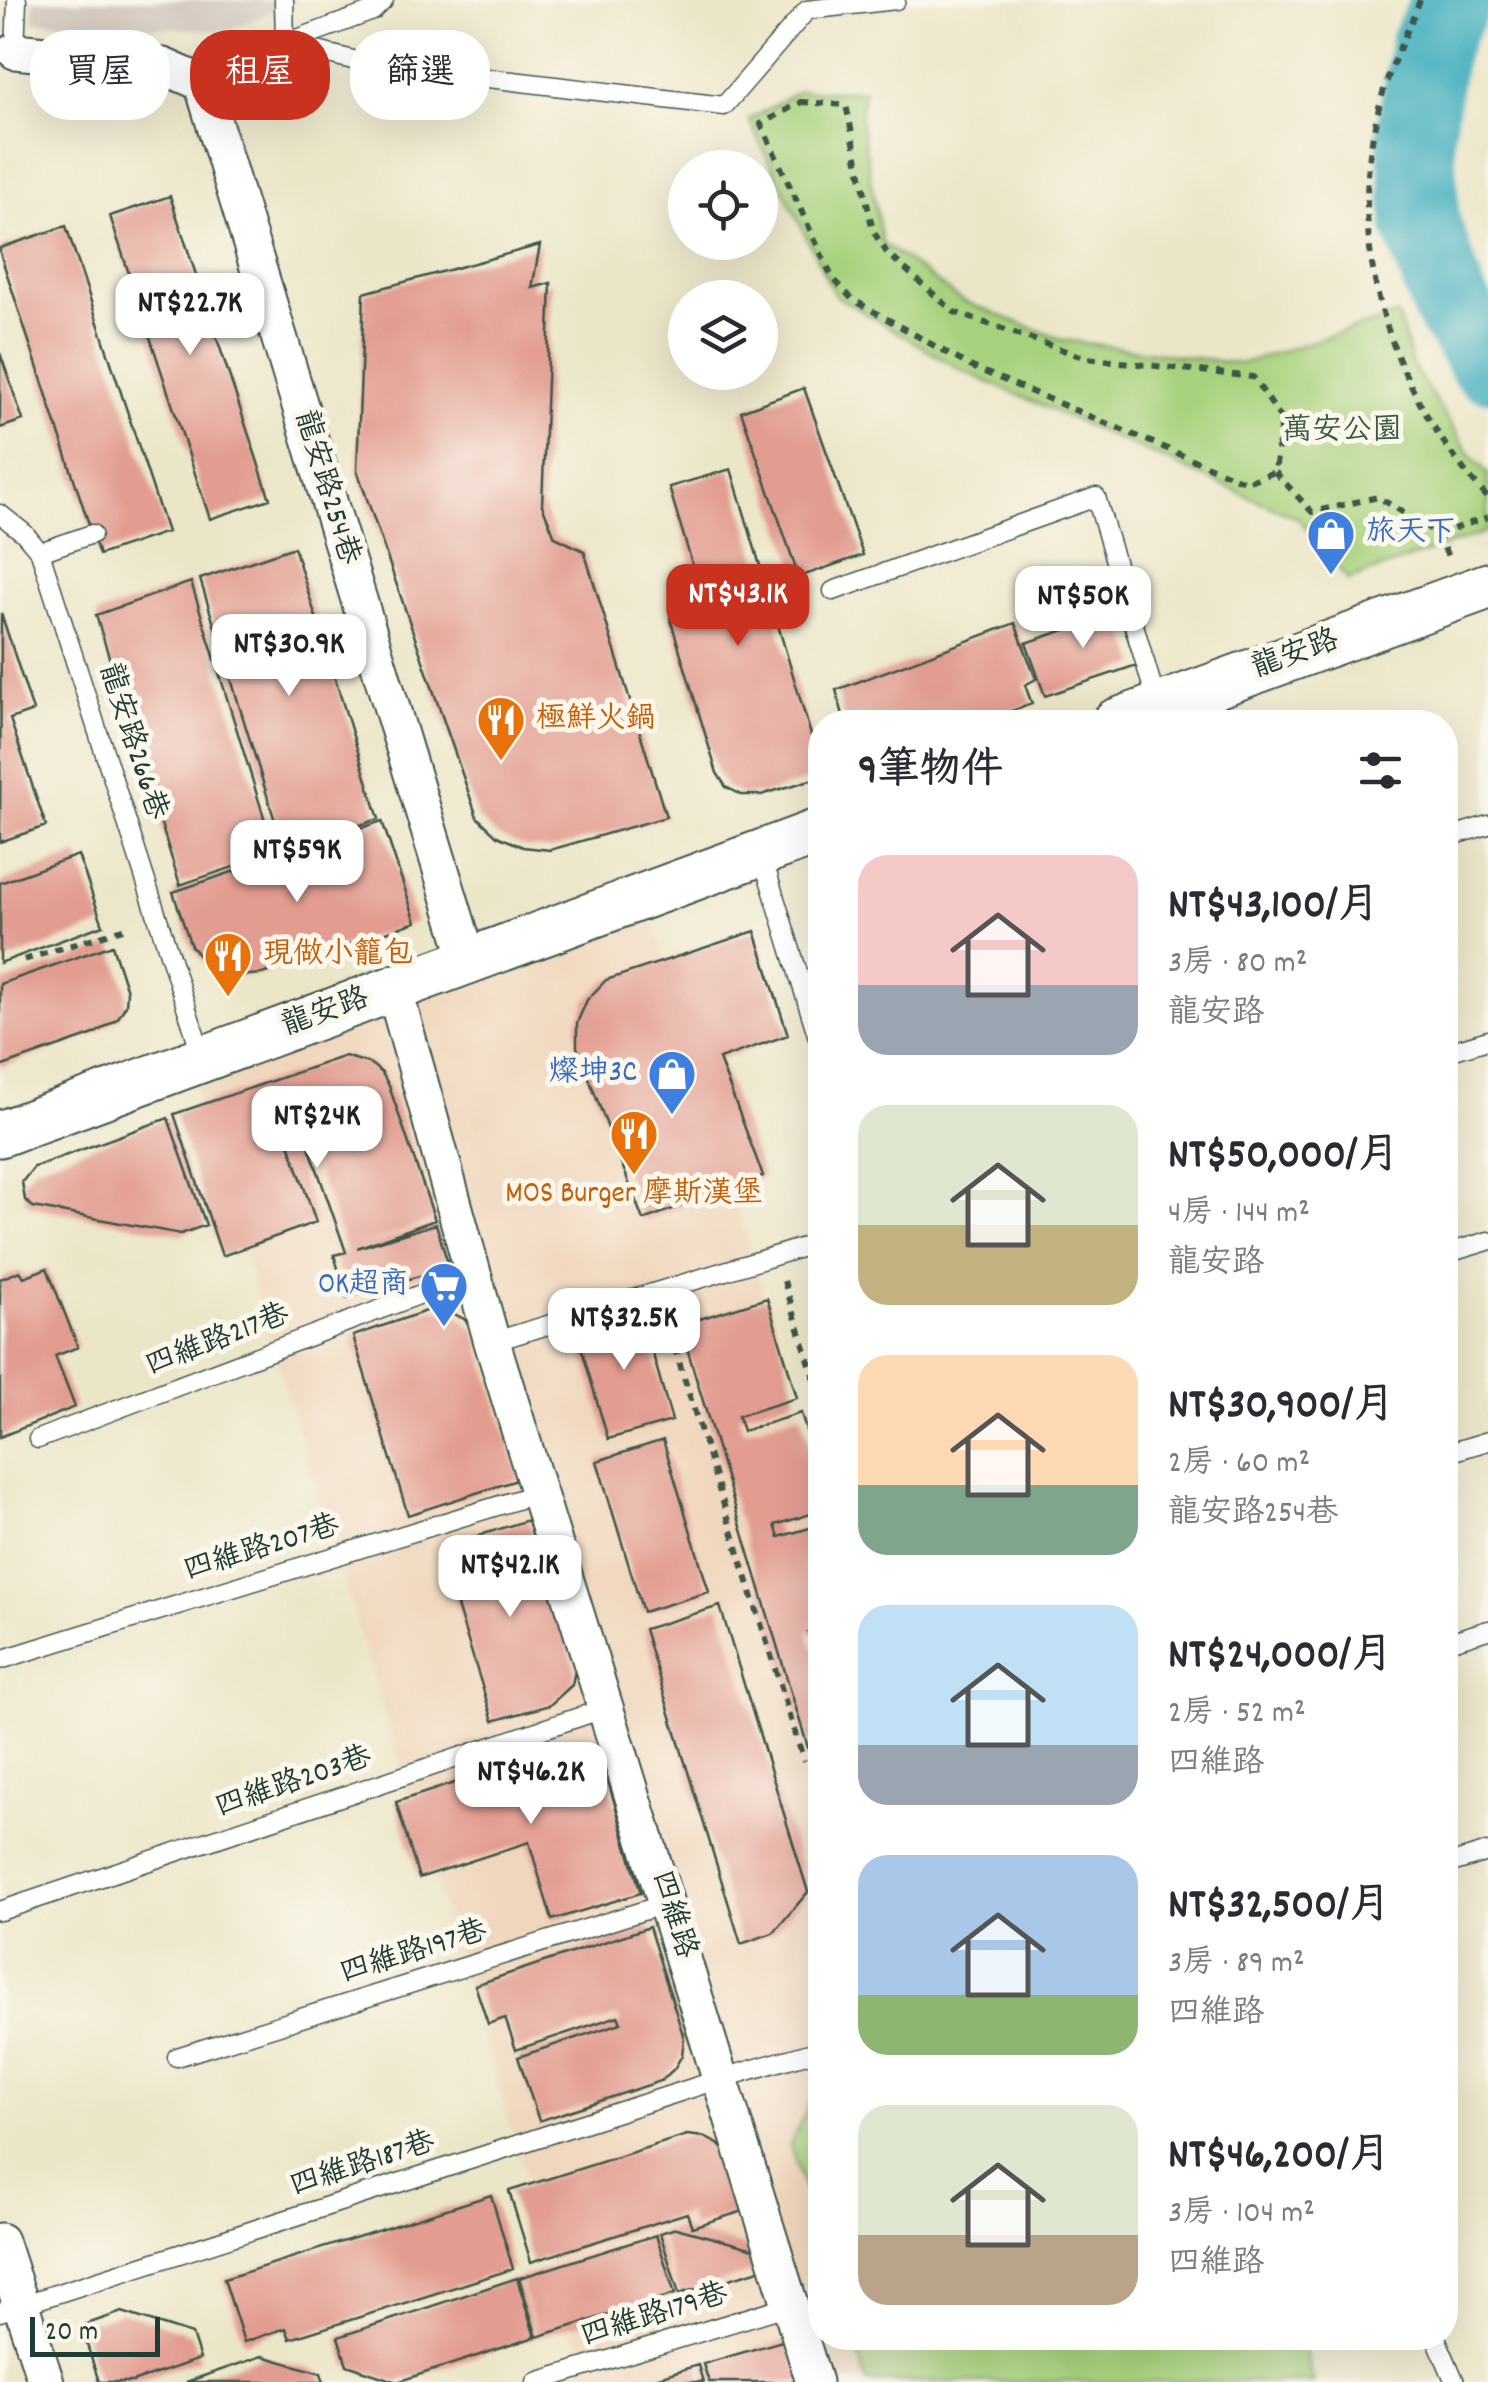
<!DOCTYPE html>
<html lang="zh-TW">
<meta charset="utf-8">
<style>
body{margin:0;font-family:Dekko,"LXGW WenKai TC",sans-serif;background:#f7f7f7;color:#2b2b33;height:100vh;display:flex;flex-direction:column;font-size:38px;white-space:nowrap}
*{box-sizing:border-box;margin:0}
p{font-size:32px;color:#7c7c81}
.icon{flex:none;width:55px;height:55px;fill:none;stroke:currentColor;stroke-width:2;stroke-linecap:round;stroke-linejoin:round}
.map{position:relative;flex:1;overflow:hidden}
.panel{position:absolute;left:808px;top:710px;width:650px;height:1640px;display:flex;flex-direction:column;background:#fff;border-radius:40px;box-shadow:0 10px 40px #0002}
.panel>*{flex:none}
.hud{position:absolute;left:30px;top:30px;width:628px;height:90px;display:flex;gap:20px}
.fabs{position:absolute;left:668px;top:150px;display:grid;gap:20px}
.fabs a{display:grid;place-items:center;width:110px;height:110px;border-radius:50%;background:#fff;box-shadow:0 10px 40px #0002;font-size:50px}
.scale{position:absolute;left:30px;bottom:25px;width:130px;box-sizing:border-box;padding-left:10px;border:5px solid #1f3d34;border-top:0;font-size:28px;line-height:35px;white-space:nowrap;color:#1f3d34;-webkit-text-stroke:8px #fbf7ec;paint-order:stroke}
.price{position:absolute;translate:-50% -85px;padding:0 22px;border-radius:20px;background:#fff;color:#222;font-size:32px;line-height:65px;filter:drop-shadow(0 2px 5px #0008)}
.price::after{content:'';position:absolute;left:50%;top:60px;width:30px;height:22px;margin-left:-15px;background:inherit;clip-path:polygon(0 0,100% 0,50% 100%)}
.price.on{background:#c8321e;color:#fff}
ul{padding:0;list-style:none}
li{display:flex;align-items:center;gap:30px;height:250px;padding:0 50px}
li span{display:grid;place-items:center;flex:none;width:280px;height:200px;border-radius:30px;color:#555}
li>.icon{margin-inline-start:auto}
span .icon{width:120px;height:120px;fill:#fffc;stroke-width:1}
li b{font-size:42px}
h2{display:flex;justify-content:space-between;align-items:center;height:120px;padding:0 50px;font-size:42px}
.tag{padding:0 35px;border-radius:40px;background:#fff;box-shadow:0 10px 40px #0002;font-size:35px;line-height:90px}
.tag.on{background:#c8321e;color:#fff}
.map>svg:first-child{display:block}
.built{fill:#f0d6bc}
.industrial{fill:#cec2b9}
.green{fill:#a7d17c;stroke:#638758;stroke-width:2.5}
.lines{fill:none;stroke-linecap:round;stroke-linejoin:round}
.river{stroke:#40adbe;stroke-width:78}
.building{fill:#e29c90}
.service-casing{stroke:#3e564a;stroke-width:21}
.minor-casing{stroke:#3e564a;stroke-width:39}
.tertiary-casing{stroke:#3e564a;stroke-width:49}
.path{stroke:#3e564a;stroke-width:6;stroke-dasharray:8 8;stroke-linecap:butt}
.service{stroke:#fff;stroke-width:18}
.minor{stroke:#fff;stroke-width:35}
.tertiary{stroke:#fff;stroke-width:45}
.labels{text-anchor:middle;dominant-baseline:central;stroke-width:10;stroke-linejoin:round;paint-order:stroke}
.park-label{font-size:30px;fill:#3a5b42;stroke:#fbf7ec}
.street-label{font-size:30px;fill:#1f3d34;stroke:#fbf7ec}
.shop-label{font-size:30px;fill:#366cbe;stroke:#fbf7ec;text-anchor:end}
.food-label{font-size:30px;fill:#c56008;stroke:#fbf7ec;text-anchor:start}
</style>
<div class="map">
<svg width="1488" height="2382" viewBox="0 0 1488 2382">
<rect width="100%" height="100%" fill="#fbf7ec"/>
<filter id="ink" filterUnits="userSpaceOnUse"><feTurbulence type="fractalNoise" baseFrequency=".01" numOctaves="2"/><feDisplacementMap in="SourceGraphic" scale="20" xChannelSelector="R" yChannelSelector="G"/><feConvolveMatrix kernelMatrix="1 2 1 2 8 2 1 2 1" color-interpolation-filters="sRGB"/></filter>
<filter id="wash" filterUnits="userSpaceOnUse"><feTurbulence type="fractalNoise" baseFrequency=".0048" numOctaves="4" result="noise"/><feDisplacementMap in="SourceGraphic" scale="40" xChannelSelector="R" yChannelSelector="G"/><feGaussianBlur stdDeviation="2.25" result="paint"/><feColorMatrix in="noise" values="0 0 0 0 0 0 0 0 0 0 0 0 0 0 0 0 0 1.4 0 .05"/><feComposite in="paint" operator="in"/></filter>
<g filter="url(#wash)">
<rect width="100%" height="100%" fill="#ece6c9"/>
<path class="built" d="M650 910 820 1488V2338H1070L1083 2382H588L191 1079Z"/>
<path class="industrial" d="M34 0H299L227 31 32 21Z"/>
<path class="green" d="M799 91H864L860 118 882 243 962 301 1063 340 1240 364 1398 315 1412 365 1470 454 1488 474V531L1348 580 1298 518 963 371 835 295 749 120Z
M820 2096V2236L790 2145 812 2099Z
M853 2338H1300L1314 2382H867Z"/>
<g class="lines">
<path class="river" d="M1452 0 1429 45 1415 134 1421 222 1449 302 1488 363"/>
</g>
<g id="blocks">
<path class="building" d="M170 196 270 499 210 519 110 216Z
M66 226 167 532 99 555 0 253V248Z
M540 245 532 288 551 283 542 505 555 537 584 551 666 817 550 850 523 847 497 836 477 817 357 470 364 293Z
M0 353 23 420 0 428Z
M804 388 863 555 799 577 741 411Z
M731 469 820 765V777L761 795H742L726 787 717 773 670 618 705 607 669 487Z
M294 547 379 819 284 850 200 579Z
M191 582 275 853 180 885 96 615Z
M1115 600 1137 665 1045 696 1026 643 1086 623 1087 612Z
M1 613 33 711 10 719 46 826 0 842Z
M1015 623 1036 679 1025 685 1032 704 979 722H845L836 690Z
M382 821 416 922 262 974 237 976 218 972 204 962 191 946 173 892Z
M78 855 103 925 0 963V883Z
M755 931 788 1035 719 1059 763 1176 643 1220 577 1047V1023L587 1000 606 980Z
M112 945 127 991 126 1005 118 1018 94 1034 0 1067V984Z
M345 1056 371 1064 382 1073 389 1086 435 1220 357 1248 436 1224 449 1267 347 1298 334 1255 346 1252 303 1129 286 1135 316 1222 222 1256 174 1114Z
M168 1118 206 1225 181 1234 33 1207 25 1200 22 1182 34 1167Z
M47 1268 78 1347 55 1356 75 1407 0 1437V1279L20 1271 24 1277Z
M767 1298 797 1398 738 1416 743 1431 801 1413 820 1478V1511L775 1525 779 1537 820 1525V1629L808 1633 813 1649 820 1647V1759L812 1761 680 1325Z
M639 1306 672 1421 608 1439 575 1326Z
M432 1309 448 1311 464 1319 475 1331 520 1479 408 1515 353 1336Z
M663 1440 709 1592 643 1612 597 1461Z
M528 1520 575 1670 572 1685 550 1705 493 1721 439 1548Z
M720 1606 808 1892 773 1933 741 1944 644 1629Z
M577 1747 592 1753 603 1764 641 1893 552 1920 529 1842 419 1878 396 1802 562 1748Z
M649 1927 684 2038 682 2055 674 2069 661 2081 539 2121 518 2057 621 2023 618 2016 516 2050 505 2018 488 2024 475 1985Z
M687 2135 704 2137 718 2144 730 2157 747 2210 692 2227 687 2213 531 2262 509 2191Z
M491 2195 513 2269 290 2339 286 2328 244 2342 224 2279Z
M676 2228 758 2250 763 2269 679 2294 660 2233Z
M656 2235 675 2294 537 2337 519 2278Z
M517 2278 535 2337 397 2382 347 2365 338 2337Z
M122 2312 192 2334 200 2359 132 2382H99L81 2326Z
M789 2339 802 2382H709L703 2364Z
M262 2356 321 2373 324 2382H186Z
M698 2365 703 2382H645V2381Z"/>
</g>
</g>
<g filter="url(#ink)">
<use href="#blocks" fill-opacity="0" stroke="#3e564a" stroke-width="2.5"/>
<g class="lines">
<g class="service-casing">
<path id="service" d="M285 43 369 64 724 106 807 10 896 0
M286 43 373 11 384 0
M15 51 17 0
M202 83 285 43 284 0
M0 514 24 533 40 552 203 1059
M40 552 92 534
M833 591 1096 497 1158 706
M1445 838 1488 825
M761 853 820 1044
M1445 1053 1488 1040
M1445 1254 1488 1241
M492 1342 820 1242
M38 1439 474 1274
M1445 1454 1488 1441
M1445 1643 1488 1630
M0 1660 539 1493
M1445 1865 1488 1852
M0 1911 606 1708
M177 2057 668 1903
M0 2312 723 2078 820 2050
M1436 2338 1455 2382
M536 2382 790 2305"/>
</g>
<g class="minor-casing">
<path id="minor" d="M15 51 163 66 202 83 469 962
M394 988 492 1342 814 2382
M0 2241 46 2382"/>
</g>
<g class="tertiary-casing">
<path id="tertiary" d="M1115 722 1488 586
M0 1134 820 831"/>
</g>
<path class="path" d="M1420 0C1407 33 1390 66 1381 100 1341 243 1390 391 1488 498
M801 102 846 105 873 231 887 253 954 312 1086 358 1253 377 1282 420 1275 472 1246 482 970 366 852 299 832 277 761 124Z
M1275 472 1312 512 1378 497 1438 534 1448 557
M1438 534 1488 517
M24 960 129 927
M784 1281 820 1396
M665 1317 804 1761"/>
<use href="#service" class="service"/>
<use href="#minor" class="minor"/>
<use href="#tertiary" class="tertiary"/>
</g>
</g>
<defs>
<g id="shop-pin" transform="scale(2.5)"><path d="M0 17L-7.5 6A9.5 9.5 0 1 1 7.5 6Z" fill="#3f7fe0" stroke="#fbf7ec"/><path d="M-5-2.5h2.3a2.7 3.5 0 0 1 5.4 0H5L5.5 6h-11ZM-1.5-2.5h3a1.5 2.3 0 0 0-3 0Z" fill="#fff"/></g>
<g id="restaurant-pin" transform="scale(2.5)"><path d="M0 17L-7.5 6A9.5 9.5 0 1 1 7.5 6Z" fill="#e8710a" stroke="#fbf7ec"/><path d="M-5-6h1v4h1v-4h1v4h1v-4h1v5L-1.5 .5V6h-2V.5L-5-1ZM5-6V6H3V1.5H1.5Q1.5-4 5-6Z" fill="#fff"/></g>
<g id="supermarket-pin" transform="scale(2.5)"><path d="M0 17L-7.5 6A9.5 9.5 0 1 1 7.5 6Z" fill="#3f7fe0" stroke="#fbf7ec"/><path d="M-6-5.5h2.5l.6 2H6L4.5 2H-2.5L-4.4-4H-6ZM-1.5 3.2a1.3 1.3 0 1 0 .1 0ZM3 3.2a1.3 1.3 0 1 0 .1 0Z" fill="#fff"/></g>
</defs>
<g fill-rule="evenodd">
<use href="#shop-pin" x="1331" y="534"/>
<use href="#restaurant-pin" x="501" y="720"/>
<use href="#restaurant-pin" x="228" y="956"/>
<use href="#shop-pin" x="672" y="1074"/>
<use href="#restaurant-pin" x="634" y="1134"/>
<use href="#supermarket-pin" x="444" y="1286"/>
</g>
<g class="labels">
<g class="park-label">
<text x="1342" y="432">萬安公園</text>
</g>
<g class="street-label">
<text transform="translate(325 488) rotate(73)">龍安路254巷</text>
<text transform="translate(1296 656) rotate(-20)">龍安路</text>
<text transform="translate(131 742) rotate(72)">龍安路266巷</text>
<text transform="translate(326 1014) rotate(-20)">龍安路</text>
<text transform="translate(218 1342) rotate(-21)">四維路217巷</text>
<text transform="translate(262 1550) rotate(-17)">四維路207巷</text>
<text transform="translate(294 1784) rotate(-19)">四維路203巷</text>
<text transform="translate(672 1915) rotate(73)">四維路</text>
<text transform="translate(414 1954) rotate(-17)">四維路197巷</text>
<text transform="translate(363 2166) rotate(-18)">四維路187巷</text>
<text transform="translate(655 2317) rotate(-17)">四維路179巷</text>
</g>
<g class="shop-label">
<text x="1366" y="534" text-anchor="start">旅天下</text>
<text x="637" y="1074">燦坤3C</text>
<text x="409" y="1286">OK超商</text>
</g>
<g class="food-label">
<text x="536" y="720">極鮮火鍋</text>
<text x="263" y="956">現做小籠包</text>
<text x="634" y="1195" text-anchor="middle">MOS Burger 摩斯漢堡</text>
</g>
</g>
</svg>
<div class="fabs">
<a><svg class="icon" aria-label="locate" viewBox="0 0 24 24"><circle cx="12" cy="12" r="6"/><path d="M12 2v4M12 18v4M2 12h4M18 12h4"/></svg></a>
<a><svg class="icon" aria-label="layers" viewBox="0 0 24 24"><path d="M12 4l9 5-9 5-9-5zM3 14l9 5 9-5"/></svg></a>
</div>
<div class="scale">20 m</div>
<b class="price" style="left:190px;top:358px">NT$22.7K</b>
<b class="price on" style="left:738px;top:649px">NT$43.1K</b>
<b class="price" style="left:1083px;top:651px">NT$50K</b>
<b class="price" style="left:289px;top:699px">NT$30.9K</b>
<b class="price" style="left:297px;top:905px">NT$59K</b>
<b class="price" style="left:317px;top:1171px">NT$24K</b>
<b class="price" style="left:624px;top:1373px">NT$32.5K</b>
<b class="price" style="left:510px;top:1620px">NT$42.1K</b>
<b class="price" style="left:531px;top:1827px">NT$46.2K</b>
<div class="hud">
<a class="tag">買屋</a>
<a class="tag on">租屋</a>
<a class="tag">篩選</a>
</div>
<section class="panel">
<h2>9筆物件<svg class="icon" aria-label="filters" viewBox="0 0 24 24"><path d="M4 7h16M4 17h16"/><circle cx="9" cy="7" r="2"/><circle cx="15" cy="17" r="2"/></svg></h2>
<ul>
<li><span style="background:linear-gradient(#f6c9c9 65%,#9aa5b1 0)"><svg class="icon" aria-label="home" viewBox="0 0 24 24"><path d="M3 11l9-7 9 7M6 9v11h12V9"/></svg></span><div><b>NT$43,100/月</b><p>3房 · 80 m²</p><p>龍安路</p></div></li>
<li><span style="background:linear-gradient(#dfe7d0 60%,#c2b280 0)"><svg class="icon" aria-label="home" viewBox="0 0 24 24"><path d="M3 11l9-7 9 7M6 9v11h12V9"/></svg></span><div><b>NT$50,000/月</b><p>4房 · 144 m²</p><p>龍安路</p></div></li>
<li><span style="background:linear-gradient(#ffd9b3 65%,#7fa58c 0)"><svg class="icon" aria-label="home" viewBox="0 0 24 24"><path d="M3 11l9-7 9 7M6 9v11h12V9"/></svg></span><div><b>NT$30,900/月</b><p>2房 · 60 m²</p><p>龍安路254巷</p></div></li>
<li><span style="background:linear-gradient(#bfe0f5 70%,#9aa5b1 0)"><svg class="icon" aria-label="home" viewBox="0 0 24 24"><path d="M3 11l9-7 9 7M6 9v11h12V9"/></svg></span><div><b>NT$24,000/月</b><p>2房 · 52 m²</p><p>四維路</p></div></li>
<li><span style="background:linear-gradient(#a9c7e8 70%,#8fb573 0)"><svg class="icon" aria-label="home" viewBox="0 0 24 24"><path d="M3 11l9-7 9 7M6 9v11h12V9"/></svg></span><div><b>NT$32,500/月</b><p>3房 · 89 m²</p><p>四維路</p></div></li>
<li><span style="background:linear-gradient(#dfe7d0 65%,#b9a48a 0)"><svg class="icon" aria-label="home" viewBox="0 0 24 24"><path d="M3 11l9-7 9 7M6 9v11h12V9"/></svg></span><div><b>NT$46,200/月</b><p>3房 · 104 m²</p><p>四維路</p></div></li>
</ul>
</section>
</div>
